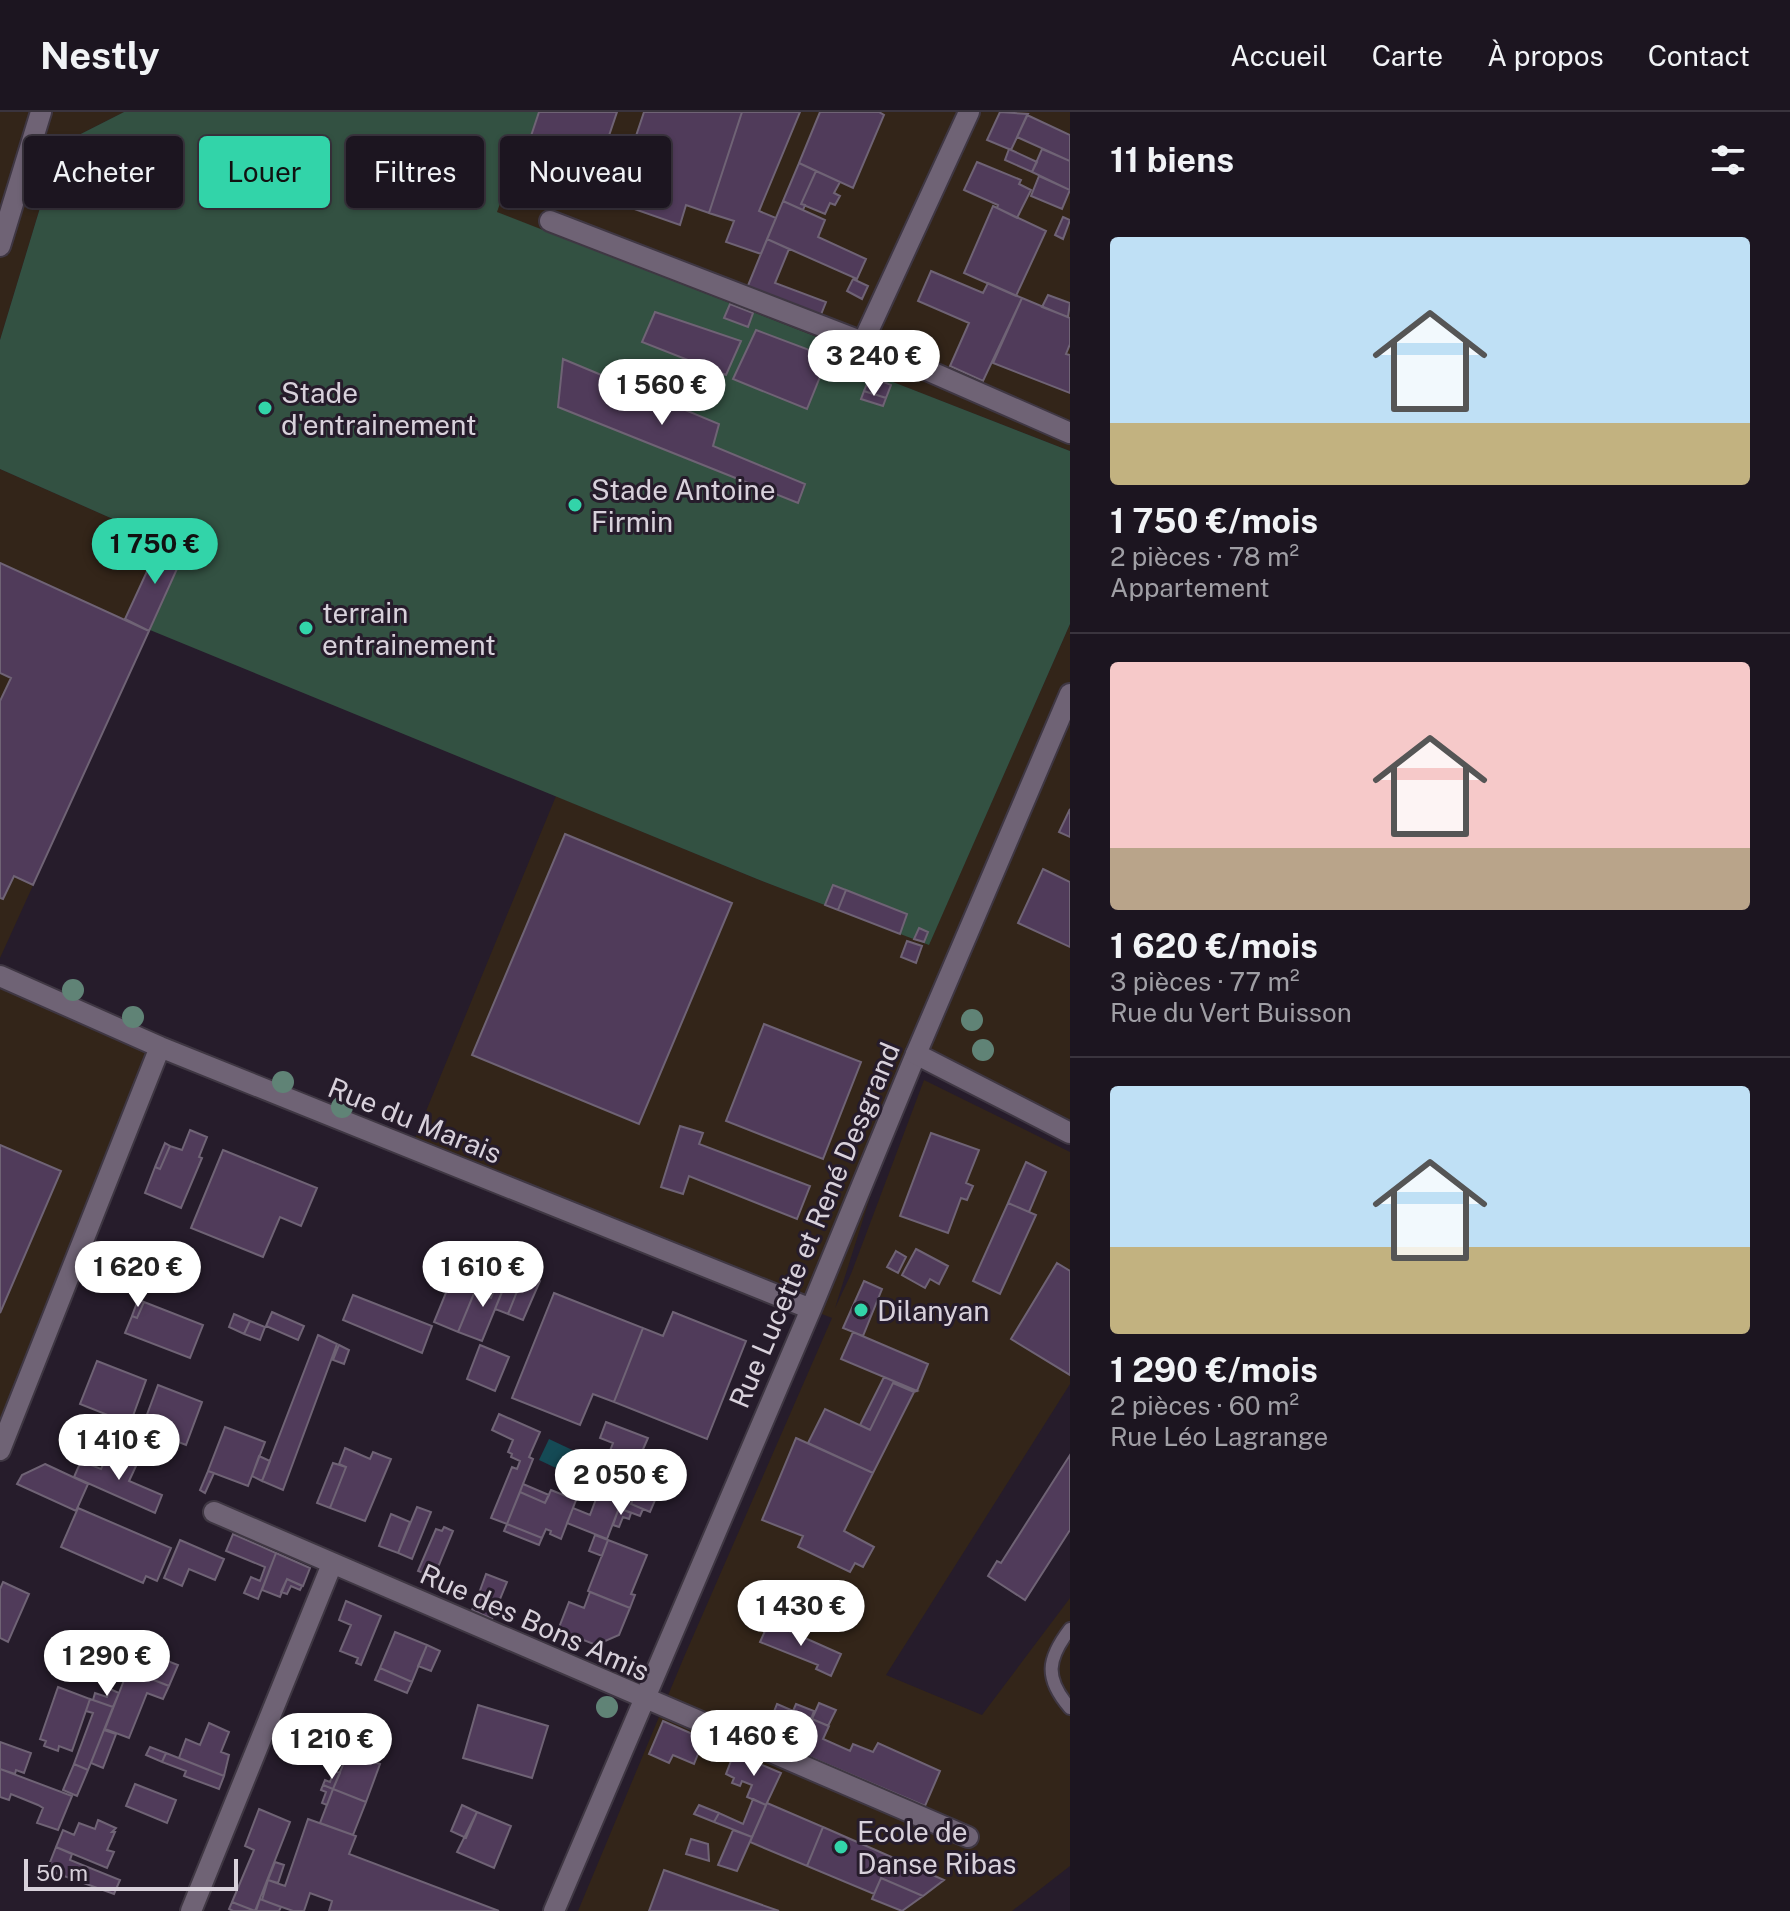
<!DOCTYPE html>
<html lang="fr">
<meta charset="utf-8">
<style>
body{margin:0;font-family:"Public Sans",sans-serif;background:#251e29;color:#f1f3f6;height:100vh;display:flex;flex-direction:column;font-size:30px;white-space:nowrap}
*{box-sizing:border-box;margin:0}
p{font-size:26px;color:#a09fa5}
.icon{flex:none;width:44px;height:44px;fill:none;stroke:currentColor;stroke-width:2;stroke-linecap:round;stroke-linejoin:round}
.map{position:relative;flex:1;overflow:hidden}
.drawer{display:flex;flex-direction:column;background:#1c1520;width:720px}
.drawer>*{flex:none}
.hud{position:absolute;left:24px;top:24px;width:760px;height:72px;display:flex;gap:16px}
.scale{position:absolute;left:24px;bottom:20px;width:214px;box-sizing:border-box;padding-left:8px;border:4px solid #d8d1db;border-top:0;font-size:22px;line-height:28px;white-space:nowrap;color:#d8d1db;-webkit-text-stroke:6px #261c2b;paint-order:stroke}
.price{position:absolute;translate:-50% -68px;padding:0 18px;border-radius:28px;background:#fff;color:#222;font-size:26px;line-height:52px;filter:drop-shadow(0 2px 4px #0008)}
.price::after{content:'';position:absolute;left:50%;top:48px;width:24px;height:18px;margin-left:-12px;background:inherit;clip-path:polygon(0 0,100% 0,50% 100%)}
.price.current{background:#32d4a9;color:#111}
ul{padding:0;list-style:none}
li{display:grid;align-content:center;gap:16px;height:424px;padding:0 40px}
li+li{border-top:2px solid #3a343e}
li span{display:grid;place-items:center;height:248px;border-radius:8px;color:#555}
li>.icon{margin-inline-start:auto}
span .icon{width:144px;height:144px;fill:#fffc;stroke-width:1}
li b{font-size:34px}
h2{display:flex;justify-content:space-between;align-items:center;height:96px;padding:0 40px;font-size:34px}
.tag{padding:0 28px;border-radius:8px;background:#1c1520;box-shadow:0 2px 6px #0004,0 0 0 2px #3a343e;font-size:28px;line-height:72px}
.tag.current{background:#32d4a9;color:#111}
header{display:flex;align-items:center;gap:48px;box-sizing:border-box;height:112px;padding:0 40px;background:#1c1520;border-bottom:2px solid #3a343e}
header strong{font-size:38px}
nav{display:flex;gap:44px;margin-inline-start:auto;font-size:28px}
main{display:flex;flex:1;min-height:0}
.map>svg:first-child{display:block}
.industrial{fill:#332519}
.green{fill:#335142}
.water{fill:#154a55}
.building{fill:#503b5a;stroke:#6f6375;stroke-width:2}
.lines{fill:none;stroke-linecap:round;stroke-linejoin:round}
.service-casing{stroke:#3f3743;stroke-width:16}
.minor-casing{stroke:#3f3743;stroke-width:24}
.tertiary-casing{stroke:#3f3743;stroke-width:24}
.service{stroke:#6f6375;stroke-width:12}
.minor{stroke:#6f6375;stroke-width:20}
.tertiary{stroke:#6f6375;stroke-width:20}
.tree{fill:#608376}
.poi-dot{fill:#32d4a9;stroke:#261c2b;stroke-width:3}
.labels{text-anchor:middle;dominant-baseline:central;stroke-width:6;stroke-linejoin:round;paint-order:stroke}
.poi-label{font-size:28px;fill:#d8d1db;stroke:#261c2b;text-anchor:start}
.street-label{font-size:28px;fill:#d8d1db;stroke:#261c2b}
</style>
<header>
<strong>Nestly</strong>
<nav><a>Accueil</a><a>Carte</a><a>À propos</a><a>Contact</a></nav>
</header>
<main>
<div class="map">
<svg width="1070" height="1799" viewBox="0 0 1070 1799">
<rect width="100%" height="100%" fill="#261c2b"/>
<path class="industrial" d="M0 0H124L59 33 0 228Z
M539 0H1070V339L828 245 839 234 496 100 519 37 526 38Z
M0 357 185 439 0 846Z
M1070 512V1022L915 943 835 1196 851 1162 924 968 1070 1040V1272L886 1563 982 1603 1070 1486V1754L1012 1799H578L684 1545 832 1206 410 1038 556 684 757 767 929 832Z
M0 860 172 936 80 1142 0 1347Z"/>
<path class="green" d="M124 0H539L526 39 519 37 497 100 840 234 829 245 1070 339V512L929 833 757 767 150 518 185 439 0 357V228L59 33Z"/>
<path class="water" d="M549 1327 585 1344 575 1365 539 1348Z"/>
<path class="building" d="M539 0H617L596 62 552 47 537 93 504 82 519 37 526 39Z
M644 0H742L709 101 686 93 680 113 614 90Z
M742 0H800L759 99 776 106 761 142 726 130 734 109 709 101Z
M820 0H879L884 3 853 76 799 51Z
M1000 0 1028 2 1011 38 987 28Z
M1027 3 1070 23V49L1017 25Z
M1009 37 1037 50 1032 60 1005 48Z
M1042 37 1070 49V78L1032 60Z
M977 50 1021 68 1019 72 1031 78 1017 106 997 96 998 93 964 78Z
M799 51 816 59 801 92 805 93 803 98 783 89Z
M816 59 840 70 834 81 840 84 835 93 830 91 825 102 801 92Z
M1039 64 1070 78 1062 97 1031 84Z
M783 89 825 108 818 125 866 147 857 167 767 127Z
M993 94 1046 119 1016 184 964 161Z
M1063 105 1070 108 1063 127 1055 123Z
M767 127 789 137 775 171 826 190 820 205 747 176Z
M931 159 983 181 988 171 1022 186 983 269 950 254 969 211 918 189Z
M853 167 868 174 862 187 847 179Z
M1048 183 1070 191 1068 205 1042 195Z
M1022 186 1070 206V232L1066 242 1070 243V281L993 251Z
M730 192 753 201 748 215 724 206Z
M655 200 741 229 726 263 642 230Z
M756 218 828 245 807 297 733 267Z
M563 247 719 312 713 334 805 372 798 391 558 295Z
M870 264 891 273 886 286 864 279Z
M864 279 886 286 883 294 861 287Z
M161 429 185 439 149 519 125 507Z
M0 451 149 519 33 773 14 764 3 787 0 786V589L11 566 0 561Z
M1070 697V725L1059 720Z
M565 722 732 791 639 1012 472 943Z
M1043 757 1070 770V835L1018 811Z
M833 773 846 778 838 798 825 793Z
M846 778 907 802 900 822 838 798Z
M919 816 928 820 924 830 914 827Z
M907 829 922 834 916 851 901 845Z
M764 912 861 950 823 1047 726 1009Z
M680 1014 703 1021 699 1032 810 1074 797 1107 689 1064 683 1082 661 1075Z
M190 1018 207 1025 199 1045 202 1046 181 1096 145 1081 155 1055 160 1057 170 1034 182 1038Z
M931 1021 979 1038 966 1071 973 1074 967 1088 961 1086 948 1121 900 1104Z
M165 1031 170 1034 160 1057 155 1055Z
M0 1033 61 1059 0 1201Z
M223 1038 317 1076 301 1114 280 1105 263 1145 191 1116Z
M1026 1050 1046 1060 1029 1100 1008 1091Z
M1008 1091 1036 1103 1000 1182 973 1169Z
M916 1137 948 1154 939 1172 930 1167 925 1176 902 1163Z
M896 1139 906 1145 898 1161 887 1155Z
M461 1144 473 1149 465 1170 459 1168 458 1172 475 1179 458 1220 434 1210Z
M1057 1151 1070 1159V1263L1011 1227Z
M511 1157 524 1162 508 1202 495 1197Z
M496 1158 509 1163 482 1229 458 1220 475 1179 491 1186 493 1181 488 1180Z
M524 1162 540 1169 523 1208 508 1202Z
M864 1169 882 1177 863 1224 843 1216Z
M554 1181 643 1216 614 1290 593 1282 580 1313 512 1286Z
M353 1183 432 1214 422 1241 343 1208Z
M138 1188 144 1190 137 1206 132 1204Z
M144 1190 203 1213 190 1246 125 1221 132 1204 137 1206Z
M272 1200 304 1214 298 1228 266 1214Z
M673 1200 746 1229 707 1327 614 1290 643 1216 663 1224Z
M234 1202 250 1209 244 1222 229 1215Z
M250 1209 265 1215 260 1228 244 1222Z
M853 1220 928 1252 917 1279 841 1247Z
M318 1223 337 1232 283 1378 262 1369Z
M339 1233 349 1238 344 1252 333 1248Z
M480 1233 509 1245 495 1279 467 1267Z
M97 1249 146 1268 130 1312 80 1292Z
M884 1265 917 1279 914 1280 893 1271 870 1318 860 1313Z
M893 1271 914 1280 873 1361 808 1331 825 1297 870 1318Z
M158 1273 202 1290 186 1333 142 1316Z
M499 1302 540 1320 529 1345 533 1347 507 1412 491 1406 512 1355 517 1357 520 1349 511 1345 512 1342 508 1340 513 1328 492 1318Z
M606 1310 648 1326 633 1360 644 1364 640 1374 658 1381 650 1400 631 1392 635 1382 599 1367 613 1331 600 1326Z
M225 1315 265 1330 248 1374 208 1359Z
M796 1326 873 1361 844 1419 874 1435 863 1455 855 1451 850 1460 798 1435 803 1424 762 1408Z
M345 1336 370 1347 373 1340 391 1347 365 1409 330 1396 346 1355 339 1352Z
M108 1342 136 1354 129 1369 162 1383 155 1401 74 1365 81 1349 101 1357Z
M1070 1343V1418L1025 1488 988 1464 997 1449 1001 1451Z
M259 1344 270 1349 262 1369 252 1364Z
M333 1351 346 1355 330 1396 317 1391Z
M45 1352 88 1372 76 1399 17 1372 22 1363Z
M208 1359 214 1361 205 1381 200 1378Z
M599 1367 635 1382 631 1392 643 1397 640 1404 619 1396 607 1427 567 1411 573 1396 590 1403 596 1387 592 1385Z
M523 1372 549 1383 545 1391 520 1380Z
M551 1378 576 1388 561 1427 550 1422 551 1419 546 1417 542 1426 507 1412 520 1380 545 1391Z
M417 1395 431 1400 412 1447 398 1441Z
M78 1396 171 1436 157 1469 146 1464 143 1471 61 1435Z
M619 1396 631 1401 629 1407 623 1405 619 1415 613 1413Z
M391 1402 410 1410 398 1441 379 1434Z
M507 1412 542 1426 539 1433 504 1419Z
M444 1415 453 1419 434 1465 418 1459 436 1417 442 1419Z
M233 1422 276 1441 258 1487 244 1481 251 1465 260 1469 265 1455 226 1439Z
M595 1423 608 1428 602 1444 589 1439Z
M180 1428 224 1447 215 1468 189 1457 182 1474 164 1466Z
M608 1428 647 1443 631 1482 635 1483 630 1496 588 1479Z
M276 1441 310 1456 303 1474 287 1467 280 1485 262 1478Z
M486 1462 507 1470 498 1492 478 1484Z
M287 1467 302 1474 300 1478 291 1474 287 1482 281 1480Z
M3 1470 29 1482 8 1530 0 1526V1477Z
M590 1480 630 1496 619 1523 596 1533 558 1518 569 1490 584 1496Z
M478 1484 498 1492 492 1507 472 1498Z
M346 1489 381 1504 361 1553 356 1551 358 1546 340 1539 351 1513 339 1508Z
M769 1510 841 1542 831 1564 816 1557 818 1553 760 1530Z
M395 1520 427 1533 412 1570 380 1556Z
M427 1533 440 1539 431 1559 418 1554Z
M142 1539 178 1553 169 1574 134 1560Z
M380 1556 412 1570 407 1581 375 1568Z
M128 1558 169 1574 163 1587 147 1581 129 1626 105 1617Z
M58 1575 90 1587 72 1639 59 1634 58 1639 44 1634 46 1629 40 1627Z
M110 1577 119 1581 113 1595 93 1588 95 1581 107 1585Z
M90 1587 113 1595 88 1658 74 1652 93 1601 86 1599Z
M819 1591 836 1598 828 1614 812 1607Z
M777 1592 812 1607 798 1640 764 1625Z
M796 1592 814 1599 811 1607 793 1599Z
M478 1593 548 1614 532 1666 463 1646Z
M812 1607 829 1614 823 1627 850 1639 853 1632 873 1640 878 1631 940 1659 925 1694 798 1640Z
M663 1609 704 1627 694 1652 673 1643 669 1651 649 1642Z
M209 1611 229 1620 221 1640 229 1643 224 1664 179 1646 186 1627 200 1633Z
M104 1618 116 1622 103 1656 91 1651Z
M0 1630 31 1641 24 1661 16 1658 15 1662 0 1657Z
M150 1635 166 1641 162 1650 146 1643Z
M166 1641 224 1664 219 1677 184 1664 186 1659 162 1650Z
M734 1641 781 1661 766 1693 747 1685 752 1673 742 1669 740 1674 732 1671 734 1666 726 1662Z
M347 1643 380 1652 366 1690 333 1677Z
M74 1652 88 1658 77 1684 63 1678Z
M0 1657 72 1684 58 1718 37 1711 43 1696 38 1693 11 1682 9 1688 0 1685Z
M334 1659 340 1661 333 1677 323 1673 325 1668 330 1670Z
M135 1672 176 1688 167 1711 126 1694Z
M323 1673 333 1677 327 1693 322 1691 326 1680 321 1678Z
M333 1677 366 1690 353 1723 320 1711Z
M753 1687 766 1693 752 1725 714 1710 719 1701 743 1712Z
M767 1691 823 1715 807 1754 750 1730Z
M462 1693 477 1700 466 1726 451 1719Z
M699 1693 719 1701 714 1710 694 1702Z
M259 1697 290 1710 255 1799 232 1790 254 1738 245 1734Z
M477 1700 511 1714 494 1756 457 1740Z
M308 1707 356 1724 349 1742 499 1799H329L332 1789 310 1781 304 1799H293L262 1788 268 1768 285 1774Z
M98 1708 116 1716 112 1720H115L107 1738 114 1740 107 1756 56 1735 63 1718 74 1723 79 1711 95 1717Z
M823 1715 944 1768 923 1784 881 1766 874 1782 807 1754Z
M733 1718 752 1725 737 1759 718 1753Z
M691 1727 708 1732 709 1749 686 1742Z
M56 1735 72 1742 70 1748 120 1768 114 1782 47 1758Z
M275 1750 284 1753 278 1771 268 1768Z
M664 1758 779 1799H649Z
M881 1766 923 1784 902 1799 872 1787Z
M260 1787 281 1795 279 1799H256Z
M232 1790 255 1799H233L229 1797Z"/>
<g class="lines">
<g class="service-casing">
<path id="service" d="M1070 1517C1047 1547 1044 1566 1070 1596"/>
</g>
<g class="minor-casing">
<path id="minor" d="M550 109 863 230 1070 321
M0 134 41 0
M863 230 969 0
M0 864 160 935 811 1197
M0 1338 160 935
M214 1400 968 1725
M191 1799 332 1452
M554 1799 811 1197 916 942"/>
</g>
<g class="tertiary-casing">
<path id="tertiary" d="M1070 582 916 942 1070 1021"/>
</g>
<use href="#service" class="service"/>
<use href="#minor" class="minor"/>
<use href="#tertiary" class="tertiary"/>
</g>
<g class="tree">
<circle cx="73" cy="878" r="11"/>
<circle cx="133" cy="905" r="11"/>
<circle cx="972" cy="908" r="11"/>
<circle cx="983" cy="938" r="11"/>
<circle cx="283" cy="970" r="11"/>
<circle cx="342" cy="995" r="11"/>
<circle cx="607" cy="1595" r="11"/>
</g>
<g class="poi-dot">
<circle cx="265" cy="296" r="8"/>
<circle cx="575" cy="393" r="8"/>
<circle cx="306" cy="516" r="8"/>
<circle cx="861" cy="1198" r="8"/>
<circle cx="841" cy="1735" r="8"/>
</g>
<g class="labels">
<g class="poi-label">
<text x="281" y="280">Stade<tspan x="281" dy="32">d'entrainement</tspan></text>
<text x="591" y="377">Stade Antoine<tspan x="591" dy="32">Firmin</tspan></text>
<text x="322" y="500">terrain<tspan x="322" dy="32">entrainement</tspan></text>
<text x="877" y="1198">Dilanyan</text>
<text x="857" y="1719">Ecole de<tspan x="857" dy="32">Danse Ribas</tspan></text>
</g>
<g class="street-label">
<text transform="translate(415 1008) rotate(22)">Rue du Marais</text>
<text transform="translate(814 1113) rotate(-67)">Rue Lucette et René Desgrand</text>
<text transform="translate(535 1510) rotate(24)">Rue des Bons Amis</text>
</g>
</g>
</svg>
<div class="scale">50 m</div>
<b class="price" style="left:874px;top:286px">3 240 €</b>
<b class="price" style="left:662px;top:315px">1 560 €</b>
<b class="price current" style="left:155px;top:474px">1 750 €</b>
<b class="price" style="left:138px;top:1197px">1 620 €</b>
<b class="price" style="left:483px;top:1197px">1 610 €</b>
<b class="price" style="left:119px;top:1370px">1 410 €</b>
<b class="price" style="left:621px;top:1405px">2 050 €</b>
<b class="price" style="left:801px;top:1536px">1 430 €</b>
<b class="price" style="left:107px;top:1586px">1 290 €</b>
<b class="price" style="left:754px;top:1666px">1 460 €</b>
<b class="price" style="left:332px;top:1669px">1 210 €</b>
<div class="hud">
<a class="tag">Acheter</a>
<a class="tag current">Louer</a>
<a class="tag">Filtres</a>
<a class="tag">Nouveau</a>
</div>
</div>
<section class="drawer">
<h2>11 biens<svg class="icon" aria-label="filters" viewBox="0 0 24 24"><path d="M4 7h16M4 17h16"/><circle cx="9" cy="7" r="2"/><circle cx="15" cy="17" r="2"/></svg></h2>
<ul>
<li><span style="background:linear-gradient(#bfe0f5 75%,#c2b280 0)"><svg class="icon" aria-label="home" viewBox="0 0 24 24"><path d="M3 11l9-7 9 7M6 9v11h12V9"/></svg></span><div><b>1 750 €/mois</b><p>2 pièces · 78 m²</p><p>Appartement</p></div></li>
<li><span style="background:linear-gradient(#f6c9c9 75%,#b9a48a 0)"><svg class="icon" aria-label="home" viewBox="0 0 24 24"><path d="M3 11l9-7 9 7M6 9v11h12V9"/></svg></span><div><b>1 620 €/mois</b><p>3 pièces · 77 m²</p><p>Rue du Vert Buisson</p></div></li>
<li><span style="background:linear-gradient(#bfe0f5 65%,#c2b280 0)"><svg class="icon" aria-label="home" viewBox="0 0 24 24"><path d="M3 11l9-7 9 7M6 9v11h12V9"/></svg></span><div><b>1 290 €/mois</b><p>2 pièces · 60 m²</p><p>Rue Léo Lagrange</p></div></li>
</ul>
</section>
</main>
